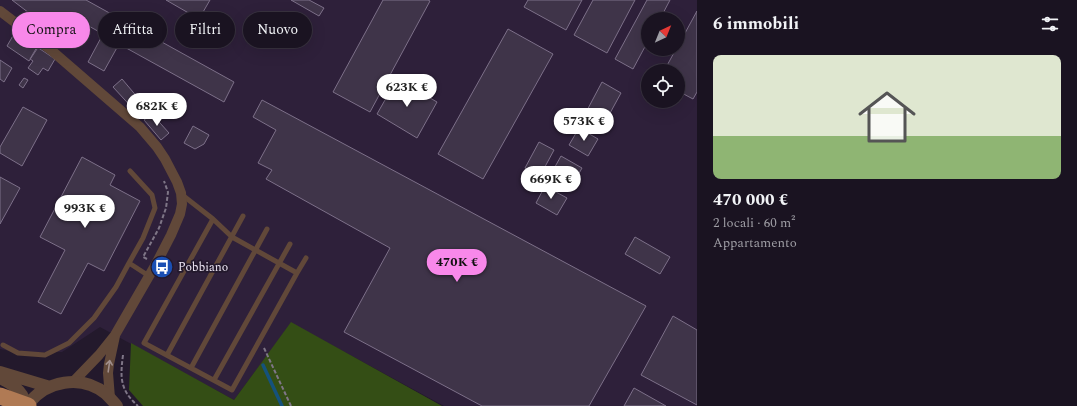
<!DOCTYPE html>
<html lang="it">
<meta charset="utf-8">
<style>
body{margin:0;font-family:Spectral,serif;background:#27202e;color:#f1f3f6;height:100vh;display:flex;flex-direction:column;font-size:15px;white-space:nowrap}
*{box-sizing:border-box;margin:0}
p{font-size:13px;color:#9f9ea5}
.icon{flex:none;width:22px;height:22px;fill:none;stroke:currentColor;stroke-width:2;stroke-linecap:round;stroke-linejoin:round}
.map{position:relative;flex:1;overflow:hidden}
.sheet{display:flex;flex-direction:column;background:#1a1321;width:380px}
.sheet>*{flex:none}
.hud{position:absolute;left:12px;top:12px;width:380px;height:36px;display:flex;gap:8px}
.needle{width:26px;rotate:43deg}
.fabs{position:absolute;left:641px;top:12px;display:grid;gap:8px}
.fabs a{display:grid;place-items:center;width:44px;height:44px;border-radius:50%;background:#1a1321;box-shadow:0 4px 16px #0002,0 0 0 1px #38323f;font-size:20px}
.price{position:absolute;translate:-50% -34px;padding:0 9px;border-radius:14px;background:#fff;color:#222;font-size:13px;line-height:26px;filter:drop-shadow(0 1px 2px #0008)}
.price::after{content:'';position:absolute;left:50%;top:24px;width:12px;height:9px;margin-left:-6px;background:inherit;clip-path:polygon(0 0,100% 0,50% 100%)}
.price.selected{background:#f888ea;color:#111}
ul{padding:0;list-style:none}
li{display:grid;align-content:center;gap:8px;height:212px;padding:0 16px}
li span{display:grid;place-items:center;height:124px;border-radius:8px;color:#555}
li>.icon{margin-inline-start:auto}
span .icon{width:72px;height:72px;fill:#fffc;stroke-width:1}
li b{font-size:17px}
h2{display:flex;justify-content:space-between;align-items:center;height:48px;padding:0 16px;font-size:17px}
.chip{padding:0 14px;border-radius:18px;background:#1a1321;box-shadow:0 4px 16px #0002,0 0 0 1px #38323f;font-size:14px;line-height:36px}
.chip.selected{background:#f888ea;color:#111}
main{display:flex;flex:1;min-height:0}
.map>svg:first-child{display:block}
.built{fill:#2e203a;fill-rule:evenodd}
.green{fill:#344e15}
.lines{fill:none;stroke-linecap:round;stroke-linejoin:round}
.stream{stroke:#15527c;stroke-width:3.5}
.building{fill:#3f3449;stroke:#7d7089}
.path{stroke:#7f7687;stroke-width:2;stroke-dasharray:4 2;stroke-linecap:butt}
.service{stroke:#614839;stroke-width:5}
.minor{stroke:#614839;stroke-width:10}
.tertiary{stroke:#614839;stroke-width:12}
.trunk-bridge{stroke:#b07a54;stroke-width:17}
.oneway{stroke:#a08f8d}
.labels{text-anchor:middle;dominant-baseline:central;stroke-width:3.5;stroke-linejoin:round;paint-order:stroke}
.poi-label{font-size:12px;fill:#ece5f3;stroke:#23192c;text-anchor:start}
</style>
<main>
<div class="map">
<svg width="697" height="406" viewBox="0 0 697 406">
<rect width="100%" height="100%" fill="#23192c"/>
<path class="built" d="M0 0H697V406H444L291 323 234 400 100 327 62 352H15L0 349ZM648 19H678V49H648ZM648 71H678V101H648Z"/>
<path class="green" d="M291 322 442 406H143L129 390 131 343 234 400Z"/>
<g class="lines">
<path class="stream" d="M263 365 282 406"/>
</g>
<path class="building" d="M12 0H86L234 82 224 102 119 44 104 71 88 62 103 34 87 25 75 48Z
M166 0H210L199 19Z
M291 0H309L324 8 319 16Z
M383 0H428L430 1 370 112 333 92Z
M528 0H582L566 30 524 7Z
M593 0H635L607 53 574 35Z
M647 0H670L660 19H648V41L633 69 615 59Z
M697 11V92L693 99 678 91V71H664L676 49H678V46Z
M508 29 553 54 483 179 438 154Z
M14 34 37 49 29 61 7 46Z
M37 47 55 59 48 71 43 68 38 75 28 68 33 61 30 59Z
M0 60 12 68 4 82 0 79Z
M24 78 28 80 23 88 19 85Z
M122 79 144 105 136 112 113 87Z
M397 79 437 102 417 138 377 114Z
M602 82 621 93 603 126 584 116Z
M262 100 646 306 589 406H482L344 332 390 248 266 179 272 170 258 163 276 130 253 117Z
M23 107 47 120 22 166 0 153V147Z
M152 114 169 133 161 140 144 120Z
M193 126 209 135 204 144 195 149 184 143Z
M579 128 598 139 588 156 569 145Z
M539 142 554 150 540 176 525 168Z
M561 156 582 168 572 186 551 174Z
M82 157 115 175 110 185 140 201 104 271 88 263 61 314 38 302 65 250 40 237Z
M0 177 20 188 0 224Z
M545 186 567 198 557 215 536 203Z
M635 237 670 257 660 274 625 254Z
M673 316 697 330V405L641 375Z
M634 388 666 406H624Z"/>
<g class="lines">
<path class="path" d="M147 259 143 257 159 228 166 208 168 192 164 181
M264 348 291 406
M123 355C120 378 120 390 138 406"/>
<path class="service" d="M181 194 213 219 232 237 297 273 306 258
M213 219 144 343 232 390 297 273
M129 263 143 238 155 208 152 195 130 171
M3 345 18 353 45 355 69 343 94 318 116 287 129 263 149 276
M167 355 243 216
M191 368 267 229
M214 380 290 244"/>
<path class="minor" d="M0 11 51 50 140 127 157 147 165 159 177 182 181 193 182 204 180 214 171 235 156 264 115 335 99 355 73 382
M110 398 108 373 109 364 115 336"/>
<path class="tertiary" d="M0 372 50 387
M0 378C11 383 25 392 25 406
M27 406C45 380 82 374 106 394 110 398 114 402 117 406"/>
<path class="trunk-bridge" d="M0 396 28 406"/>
</g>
<defs><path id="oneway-shaft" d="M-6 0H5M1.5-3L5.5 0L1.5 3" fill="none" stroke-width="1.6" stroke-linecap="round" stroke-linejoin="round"/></defs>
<use class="oneway" href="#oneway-shaft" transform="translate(109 366) rotate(-82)"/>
<defs>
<g id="bus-disc" transform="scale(1.15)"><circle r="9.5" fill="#1a4fb4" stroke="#23192c"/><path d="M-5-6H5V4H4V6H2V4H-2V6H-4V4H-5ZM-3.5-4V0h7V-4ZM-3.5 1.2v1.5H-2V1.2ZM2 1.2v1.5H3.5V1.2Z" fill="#fff"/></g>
</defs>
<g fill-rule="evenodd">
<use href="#bus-disc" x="162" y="267"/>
</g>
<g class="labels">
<g class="poi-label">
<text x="178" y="267">Pobbiano</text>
</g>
</g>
</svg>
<div class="fabs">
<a><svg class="needle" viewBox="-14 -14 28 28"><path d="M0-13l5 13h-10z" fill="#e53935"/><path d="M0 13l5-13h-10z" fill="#9f9ea5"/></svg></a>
<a><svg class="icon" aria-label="locate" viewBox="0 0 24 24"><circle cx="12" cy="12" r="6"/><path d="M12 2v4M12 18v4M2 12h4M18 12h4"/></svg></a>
</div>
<b class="price" style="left:407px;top:108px">623K €</b>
<b class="price" style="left:157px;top:127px">682K €</b>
<b class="price" style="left:584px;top:142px">573K €</b>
<b class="price" style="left:551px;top:200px">669K €</b>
<b class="price" style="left:85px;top:229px">993K €</b>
<b class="price selected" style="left:457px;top:283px">470K €</b>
<div class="hud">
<a class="chip selected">Compra</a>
<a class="chip">Affitta</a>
<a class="chip">Filtri</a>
<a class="chip">Nuovo</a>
</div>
</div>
<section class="sheet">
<h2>6 immobili<svg class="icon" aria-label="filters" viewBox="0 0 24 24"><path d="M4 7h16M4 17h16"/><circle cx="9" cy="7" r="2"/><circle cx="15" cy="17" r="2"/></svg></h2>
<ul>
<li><span style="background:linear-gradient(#dfe7d0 65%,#8fb573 0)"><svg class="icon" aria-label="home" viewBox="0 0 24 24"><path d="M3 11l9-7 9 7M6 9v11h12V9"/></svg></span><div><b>470 000 €</b><p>2 locali · 60 m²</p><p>Appartamento</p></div></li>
</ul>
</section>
</main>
